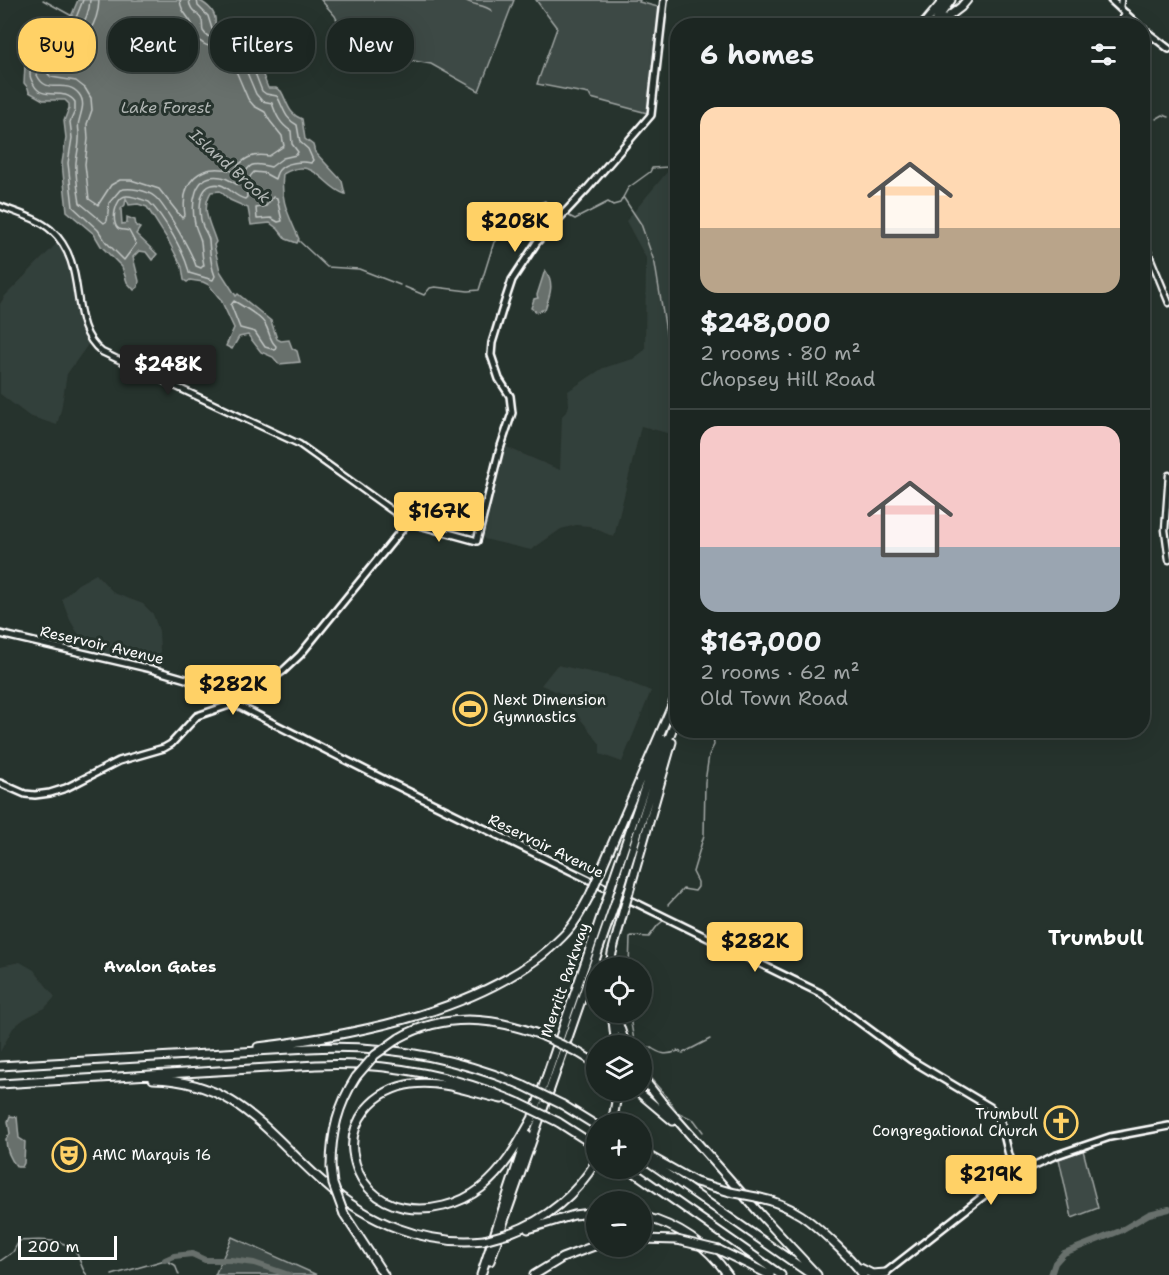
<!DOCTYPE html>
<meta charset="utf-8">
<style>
body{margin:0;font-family:"Shantell Sans",sans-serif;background:#29322f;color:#f1f3f6;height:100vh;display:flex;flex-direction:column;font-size:22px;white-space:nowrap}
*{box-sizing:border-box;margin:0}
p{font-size:20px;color:#a0a5a5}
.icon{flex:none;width:33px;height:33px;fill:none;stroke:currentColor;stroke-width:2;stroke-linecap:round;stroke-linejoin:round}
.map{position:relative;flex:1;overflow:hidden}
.details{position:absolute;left:670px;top:18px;width:480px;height:720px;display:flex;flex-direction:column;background:#1c2622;border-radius:24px;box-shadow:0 6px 24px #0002,0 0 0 2px #3a4340}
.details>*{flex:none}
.banner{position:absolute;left:18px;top:18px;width:562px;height:54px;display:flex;gap:12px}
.tools{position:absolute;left:586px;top:957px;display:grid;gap:12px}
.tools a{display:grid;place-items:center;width:66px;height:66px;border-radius:50%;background:#1c2622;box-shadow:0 6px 24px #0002,0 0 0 2px #3a4340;font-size:30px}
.scale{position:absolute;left:18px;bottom:15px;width:99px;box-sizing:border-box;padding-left:6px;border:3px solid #fff;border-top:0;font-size:16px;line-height:21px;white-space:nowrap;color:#fff;-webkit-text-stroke:4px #26332d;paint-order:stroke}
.price{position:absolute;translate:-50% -51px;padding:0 14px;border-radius:6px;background:#ffd166;color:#111;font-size:20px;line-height:39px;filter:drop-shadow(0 2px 3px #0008)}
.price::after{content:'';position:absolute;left:50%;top:36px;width:18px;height:14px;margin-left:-9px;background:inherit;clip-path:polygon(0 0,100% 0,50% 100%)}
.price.selected{background:#222;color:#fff}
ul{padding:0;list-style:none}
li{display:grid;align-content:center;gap:12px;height:318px;padding:0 30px}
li+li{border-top:2px solid #3a4340}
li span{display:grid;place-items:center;height:186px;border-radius:18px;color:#555}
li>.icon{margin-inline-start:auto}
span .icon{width:108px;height:108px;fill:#fffc;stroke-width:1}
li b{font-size:26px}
h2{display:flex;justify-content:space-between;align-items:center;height:72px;padding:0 30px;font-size:26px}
.pill{padding:0 21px;border-radius:24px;background:#1c2622;box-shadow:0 6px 24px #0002,0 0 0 2px #3a4340;font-size:21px;line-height:54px}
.pill.selected{background:#ffd166;color:#111}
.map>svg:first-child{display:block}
.built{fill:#333f3a}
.green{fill:#3e4944;stroke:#9ea4a2;stroke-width:1.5}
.water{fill:#67706c;stroke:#a4a9a7;stroke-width:1.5}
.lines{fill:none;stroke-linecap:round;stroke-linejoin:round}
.shore{stroke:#c2c6c4;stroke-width:1.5}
.stream{stroke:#a4a9a7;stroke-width:1.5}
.river{stroke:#67706c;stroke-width:6}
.minor-casing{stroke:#fff;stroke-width:9}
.major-casing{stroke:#fff;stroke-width:10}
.highway-casing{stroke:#fff;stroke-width:11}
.minor{stroke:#26332d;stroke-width:4.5}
.major{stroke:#26332d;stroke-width:5}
.highway{stroke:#26332d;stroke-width:7}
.highway-bridge-casing{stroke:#fff;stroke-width:11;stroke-linecap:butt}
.highway-bridge{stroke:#26332d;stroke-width:7}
.labels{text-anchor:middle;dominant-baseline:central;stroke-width:6;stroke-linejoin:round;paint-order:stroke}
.street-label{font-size:15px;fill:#fff;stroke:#26332d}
.poi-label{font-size:15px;fill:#fff;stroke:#26332d;text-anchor:start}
.water-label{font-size:16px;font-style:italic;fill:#b3b8b6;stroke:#26332d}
.neighbourhood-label{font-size:16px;font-weight:bold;fill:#fff;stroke:#26332d}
.district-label{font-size:21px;font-weight:bold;fill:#fff;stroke:#26332d}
</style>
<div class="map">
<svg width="1169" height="1275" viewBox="0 0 1169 1275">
<rect width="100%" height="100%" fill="#26332d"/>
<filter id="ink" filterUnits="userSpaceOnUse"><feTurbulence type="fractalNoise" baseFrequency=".0167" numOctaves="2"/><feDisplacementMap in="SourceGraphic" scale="12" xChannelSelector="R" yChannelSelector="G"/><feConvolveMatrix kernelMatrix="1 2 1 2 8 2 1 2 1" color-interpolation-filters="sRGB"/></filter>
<g filter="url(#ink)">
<path class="built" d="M678 159V436L641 426 614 537 589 526 576 525 561 529 531 550 484 539 482 533 495 477 504 446 560 470 562 416 567 411 569 405 568 391 603 368 633 359 645 350 646 258 626 221Z
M58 242 67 257 73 275 79 323 89 343 67 374 61 410 57 425 29 416 0 394V304L5 296Z
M96 574 114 593 143 604 153 614 159 631 161 668 88 651 70 620 62 599 78 584Z
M557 665 618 678 651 691 622 762 600 754V744L560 693 541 685Z
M20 962 34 970 55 997 45 1008 24 1019 13 1028 0 1052V966Z"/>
<path class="green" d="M321 0H514L479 91 431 64 352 50 335 16Z
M536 0H640L639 2 662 8 651 114 591 98 589 94 537 84 557 28Z
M1083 1150 1098 1208 1072 1218 1059 1159Z
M232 1237 317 1275H215Z"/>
<path class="water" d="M78 0H198C208 5 217 12 215 24 223 29 228 21 235 22L250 42 249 45 253 50 268 88H276L281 91C288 103 288 114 302 119L305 139 313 145 315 152 342 181 345 194C322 187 316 155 283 174 280 202 289 215 299 239L297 243 286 239 278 229 270 223 251 225 248 208 230 200 220 191 211 192C200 210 211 225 216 242L214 245 220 271 236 296 238 294 271 321 277 339 281 341 289 340 292 348 297 351 300 362 279 364 273 357 261 352 248 335 239 337 232 349 226 346 234 328 221 300 209 285 203 282 190 280 187 282 184 280 182 267 168 240 147 207 138 204 129 205 126 198 125 205 121 209 122 224 127 223V217L135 220 136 226 140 228 136 234 157 254 152 260 146 252 139 251 133 257 139 281 138 287 134 290 127 282 122 267 101 246 94 234 67 211 62 163 66 138 64 121 69 108V104L65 100H43L29 92 28 88 24 83 25 65 68 24Z
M545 270C555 283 550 295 545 309L537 312 531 308 534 299 538 298 537 295Z
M10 1116 17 1117 19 1138 25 1142 24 1163 22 1167H17C10 1159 6 1149 6 1139L10 1134 8 1121Z"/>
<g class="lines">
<path class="shore" d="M83 0 72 28 31 67C29 75 30 78 34 85 43 102 64 86 75 102V111L70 122 72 138 68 163 73 207 98 230 106 242 124 260 136 244 129 231C128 230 121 230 119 229 110 224 115 197 126 196 132 195 143 200 149 202 163 215 186 255 189 273L213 280 215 276C210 264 210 252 209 240 208 235 205 231 203 227 199 216 197 189 212 185 226 181 233 197 245 199L247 197C246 188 247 178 254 172L264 173 275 179C276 176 277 172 279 170 286 162 302 161 311 163L313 160 308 149 300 142 297 125C284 118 284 108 277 96L266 94 262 91 243 42 233 29 223 32 212 29 208 16 198 6 197 0
M90 0C89 31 59 50 38 71L37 75C47 97 65 77 79 94 86 103 81 112 79 121 77 126 80 133 79 139 79 147 77 154 76 162 75 175 78 190 80 203L104 223 107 221 109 203 120 190C129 187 147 190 155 197 165 205 192 253 196 266L201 268 204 265C202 257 202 250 201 242 200 236 196 230 195 224 191 205 193 172 221 177 228 178 233 183 238 185 249 167 247 160 271 167L283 158 296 155 298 152 292 144 291 131C280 124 276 115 272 103L262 101 256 94 235 44 230 39C221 40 209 41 203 31 202 28 203 24 202 21 199 12 190 13 189 0
M99 0C98 38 68 49 48 74L51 77 76 81 85 88 91 98 92 110 87 124 88 139 85 164 89 199 98 205 111 185 120 180H131L159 189 182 218 185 215C180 181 200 162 233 171 244 158 252 153 269 156L284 146 282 136 270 121 265 112 254 106 248 99 227 50C215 47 203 48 196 36 193 32 194 26 191 22 186 14 181 11 180 0
M273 197 277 198 282 221 278 222 271 218 257 219 256 208 266 206Z
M234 301C241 305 261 317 265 324 270 332 269 340 276 346L275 350 265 347 255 332 240 328 231 305Z"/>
<path class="stream" d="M43 0 72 16
M465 0C473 6 485 4 492 11
M1156 119 1163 115 1169 117
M1143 121H1148
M623 197 641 224 655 264 667 338 672 355 678 361
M567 215 575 219 608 202 613 205 620 203 628 188 650 172 652 168 668 167 673 162 677 152
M298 240 327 267 359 269 400 285
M405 287 424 295 430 288 435 287 468 291 479 290 494 242 508 232 515 221 534 205 545 201 559 211
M672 528 678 521
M668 905 683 889 695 891 698 887V882L693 872 704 835 705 782 709 755 714 745 713 737 717 730
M629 968 630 937 632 936 649 937 658 925 663 921
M629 1012 635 1046
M642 1048 650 1047C660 1054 666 1056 678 1051L683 1053 710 1039
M642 1063 651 1079 667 1097 677 1112 694 1120 703 1132
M0 1261 13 1252 19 1241C36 1240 67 1237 77 1254 81 1261 81 1269 87 1275
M112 1275 165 1260 175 1265 179 1275"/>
<path class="river" d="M165 1260 174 1256 192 1254 205 1260H231L254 1263 289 1275
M1051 1275 1055 1263 1064 1253 1120 1231 1149 1214 1169 1209"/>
<g class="minor-casing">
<path id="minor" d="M1120 8 1121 0
M1117 26 1126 13
M0 206C17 213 37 218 51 230 91 266 65 323 102 352L299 444 408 522
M1143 240 1169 303
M1169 475 1165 530 1169 560"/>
</g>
<g class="major-casing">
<path id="major" d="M1111 0 1139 26
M1143 29 1169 49
M0 634 151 669 186 679 385 780 820 993 911 1060 990 1107 1001 1122 1009 1155 1016 1174
M0 783 25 794 35 795 50 793 66 788 119 761 164 748 171 744 197 716 235 703 247 696 283 671 300 655 408 522 477 541 499 452 512 413 510 396 499 379 491 355 492 343 505 301 512 280 537 242 587 189 651 115 664 0
M884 1274 991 1190 1016 1174 1054 1156 1110 1137 1169 1126"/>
</g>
<g class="highway-casing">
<path id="highway" d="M922 26 944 0
M932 26 951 0
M936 26 961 7 967 0
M600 872 678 692
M613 880 662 737
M621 885 664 750 678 715
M629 892 672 742
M610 968 612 953 624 909
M615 1012 626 1046
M613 1021 616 1046
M399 1038C445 1012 495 1017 543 1036
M258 1047C355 1035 492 1010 563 936 575 924 583 908 591 893
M579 1053 597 1064
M0 1066 309 1048C384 1044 455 1057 524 1086
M642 1077 664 1105 761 1215 817 1275
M153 1079C237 1081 267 1133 324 1183 367 1222 425 1246 484 1240
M0 1084 316 1065C386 1062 454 1075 519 1103
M636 1090 673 1121
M502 1099C472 1093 443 1080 412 1084 395 1086 377 1095 366 1109 356 1122 351 1136 353 1152 362 1218 437 1222 481 1188 505 1169 518 1144 532 1119
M563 1105 597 1126
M533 1116 607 899
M558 1122 597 1147
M612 1124 618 1090
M642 1152 696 1182 730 1192
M642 1157 812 1275
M331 1167C331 1133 338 1105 356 1077
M628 1168 781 1275
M756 1197C794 1205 811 1221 838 1247 847 1256 856 1264 863 1275
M344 1214 384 1275
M642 1216C677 1225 707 1245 728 1275
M528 1229 574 1215 597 1212
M509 1233C548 1219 576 1195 597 1160
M642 1239 677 1240
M719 1250 770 1275
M490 1261 615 903
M860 1268 872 1274 886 1273
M481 1275 527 1135
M534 1275 562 1258 597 1245"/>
</g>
<use href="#minor" class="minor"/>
<use href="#major" class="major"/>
<use href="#highway" class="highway"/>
<g class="highway-bridge-casing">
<path id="highway-bridge" d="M591 893 600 872
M607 899 613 880
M615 903 621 885
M624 909 629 892
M543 1036 579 1053
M356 1077 375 1055 399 1038
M524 1086 563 1105
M519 1103 558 1122
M331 1167 333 1184 344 1214
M730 1192 756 1197
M484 1240 509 1233
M677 1240 719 1250"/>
</g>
<use href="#highway-bridge" class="highway-bridge"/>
</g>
</g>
<defs>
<g id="stadium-ring" transform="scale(1.725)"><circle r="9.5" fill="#26332d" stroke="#ffd166" stroke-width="1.5"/><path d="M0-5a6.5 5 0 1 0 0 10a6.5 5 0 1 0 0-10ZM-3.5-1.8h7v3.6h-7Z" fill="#ffd166"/></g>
<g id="church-ring" transform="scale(1.725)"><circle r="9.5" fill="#26332d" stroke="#ffd166" stroke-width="1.5"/><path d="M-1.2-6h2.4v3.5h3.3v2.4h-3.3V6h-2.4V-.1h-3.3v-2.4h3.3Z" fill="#ffd166"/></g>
<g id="theatre-ring" transform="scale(1.725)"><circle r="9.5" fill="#26332d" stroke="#ffd166" stroke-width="1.5"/><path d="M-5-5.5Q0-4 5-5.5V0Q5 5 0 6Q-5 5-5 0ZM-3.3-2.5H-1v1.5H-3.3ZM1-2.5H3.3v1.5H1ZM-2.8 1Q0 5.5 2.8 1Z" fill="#ffd166"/></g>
</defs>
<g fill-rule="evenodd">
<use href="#stadium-ring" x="470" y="709"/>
<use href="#church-ring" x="1061" y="1123"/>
<use href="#theatre-ring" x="69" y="1155"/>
</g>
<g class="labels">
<g class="street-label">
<text transform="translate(102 645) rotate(13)">Reservoir Avenue</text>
<text transform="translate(546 846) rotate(26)">Reservoir Avenue</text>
<text transform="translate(565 980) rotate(-71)">Merritt Parkway</text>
</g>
<g class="poi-label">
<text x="493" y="700">Next Dimension<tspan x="493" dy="17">Gymnastics</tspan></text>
<text x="1038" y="1114" text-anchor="end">Trumbull<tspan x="1038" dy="17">Congregational Church</tspan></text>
<text x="92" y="1155">AMC Marquis 16</text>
</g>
<g class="water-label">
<text x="166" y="107">Lake Forest</text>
<text transform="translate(230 166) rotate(42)">Island Brook</text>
</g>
<g class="neighbourhood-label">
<text x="160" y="966">Avalon Gates</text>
</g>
<g class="district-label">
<text x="1096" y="938">Trumbull</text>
</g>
</g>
</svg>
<div class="tools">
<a><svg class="icon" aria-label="locate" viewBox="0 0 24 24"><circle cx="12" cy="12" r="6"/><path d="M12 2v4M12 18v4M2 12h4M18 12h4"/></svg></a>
<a><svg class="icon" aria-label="layers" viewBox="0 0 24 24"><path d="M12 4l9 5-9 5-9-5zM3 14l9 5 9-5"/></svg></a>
<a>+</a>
<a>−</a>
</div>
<div class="scale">200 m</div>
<b class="price" style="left:515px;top:253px">$208K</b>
<b class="price selected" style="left:168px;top:396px">$248K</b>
<b class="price" style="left:439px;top:543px">$167K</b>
<b class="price" style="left:233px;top:716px">$282K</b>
<b class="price" style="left:755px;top:973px">$282K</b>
<b class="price" style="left:991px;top:1206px">$219K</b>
<div class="banner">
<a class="pill selected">Buy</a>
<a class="pill">Rent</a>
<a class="pill">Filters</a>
<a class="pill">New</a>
</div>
<section class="details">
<h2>6 homes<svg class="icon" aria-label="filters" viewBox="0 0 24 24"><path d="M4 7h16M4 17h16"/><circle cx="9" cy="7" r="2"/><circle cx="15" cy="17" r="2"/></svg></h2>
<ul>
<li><span style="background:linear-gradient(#ffd9b3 65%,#b9a48a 0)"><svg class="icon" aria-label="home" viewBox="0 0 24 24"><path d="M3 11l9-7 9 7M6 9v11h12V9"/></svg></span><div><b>$248,000</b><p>2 rooms · 80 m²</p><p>Chopsey Hill Road</p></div></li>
<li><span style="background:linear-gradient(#f6c9c9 65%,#9aa5b1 0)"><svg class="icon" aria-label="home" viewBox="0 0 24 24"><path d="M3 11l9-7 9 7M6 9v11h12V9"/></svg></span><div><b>$167,000</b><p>2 rooms · 62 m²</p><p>Old Town Road</p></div></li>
</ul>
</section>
</div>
